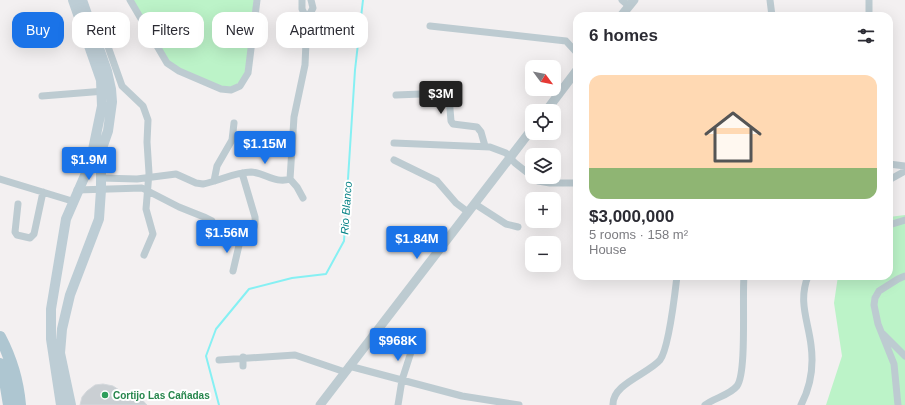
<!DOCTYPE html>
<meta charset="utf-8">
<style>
body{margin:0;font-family:Arial,sans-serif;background:#f2f2f3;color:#2b2b33;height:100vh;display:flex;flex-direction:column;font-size:15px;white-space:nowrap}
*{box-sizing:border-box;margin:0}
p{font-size:13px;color:#7c7c81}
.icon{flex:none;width:22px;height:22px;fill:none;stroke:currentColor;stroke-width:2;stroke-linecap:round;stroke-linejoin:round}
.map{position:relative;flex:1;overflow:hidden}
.sheet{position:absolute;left:573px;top:12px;width:320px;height:268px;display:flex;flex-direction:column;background:#fff;border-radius:12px;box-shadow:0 4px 16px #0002}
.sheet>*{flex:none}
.top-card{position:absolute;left:12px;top:12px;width:380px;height:36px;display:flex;gap:8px}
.needle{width:26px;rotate:122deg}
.controls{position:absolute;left:525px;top:60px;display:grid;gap:8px}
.controls a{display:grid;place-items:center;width:36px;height:36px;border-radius:8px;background:#fff;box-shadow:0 4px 16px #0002;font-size:20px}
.price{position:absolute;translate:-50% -34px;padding:0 9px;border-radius:4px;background:#1a73e8;color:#fff;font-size:13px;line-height:26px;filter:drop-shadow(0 1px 2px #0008)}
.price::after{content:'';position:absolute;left:50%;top:24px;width:12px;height:9px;margin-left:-6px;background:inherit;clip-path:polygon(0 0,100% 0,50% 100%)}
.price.active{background:#222;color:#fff}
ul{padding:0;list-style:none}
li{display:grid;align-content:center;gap:8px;height:212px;padding:0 16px}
li span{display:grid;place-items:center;height:124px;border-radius:12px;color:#555}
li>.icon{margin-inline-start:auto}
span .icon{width:72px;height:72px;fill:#fffc;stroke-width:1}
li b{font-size:17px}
h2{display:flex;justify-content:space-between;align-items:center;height:48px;padding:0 16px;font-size:17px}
.pill{padding:0 14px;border-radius:12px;background:#fff;box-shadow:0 4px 16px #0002;font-size:14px;line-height:36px}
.pill.active{background:#1a73e8;color:#fff}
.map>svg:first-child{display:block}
.green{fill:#bcf3c8}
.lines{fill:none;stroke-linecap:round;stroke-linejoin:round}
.stream{stroke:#86f0f3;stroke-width:2}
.building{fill:#cacfd3;stroke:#d4d8dc}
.minor{stroke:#bdcbd1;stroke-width:7}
.tertiary{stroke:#bdcbd1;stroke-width:9}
.secondary{stroke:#bdcdd5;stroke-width:10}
.primary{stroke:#aec6d1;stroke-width:12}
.leisure-dot{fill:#2e9e5b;stroke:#fff;stroke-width:1.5}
.labels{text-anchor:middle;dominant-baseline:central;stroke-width:4;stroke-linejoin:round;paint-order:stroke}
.leisure-label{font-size:10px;font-weight:bold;fill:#27864d;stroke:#fff;text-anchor:start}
.water-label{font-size:11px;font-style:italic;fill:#068286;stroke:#fff}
</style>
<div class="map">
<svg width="905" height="405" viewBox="0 0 905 405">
<rect width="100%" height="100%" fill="#f3f0f1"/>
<path class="green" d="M128 0H254L245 78 233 87 224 90 168 67Z
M905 215V405H826L842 356 834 303 838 276H889V217Z"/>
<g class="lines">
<path class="stream" d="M219 405 206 356 216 329 249 289 292 278 326 274 344 241 355 70 363 0"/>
</g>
<path class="building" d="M103 384 113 386 131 398 135 392 147 405H80L82 397 87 391 95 385Z"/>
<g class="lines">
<path class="minor" d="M130 0 167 63 179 71 221 89 231 90 240 86 248 73 257 0
M302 0V9L307 19
M622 0 629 6
M770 0 772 16
M869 16V0
M430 26 566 41 577 53
M105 31 106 41 122 86 143 106 148 120 147 142 149 173 146 209 153 234 144 255
M396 95 446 93 449 97 451 121 453 124 477 127 481 132 485 146
M42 96 105 91
M394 143 490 147 506 153 515 163 538 181 550 183H577
M394 160 437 181 456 203 468 212
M889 164 905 166
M101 178 137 179 176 174 196 183 203 184C219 181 235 172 251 172 265 173 276 184 290 179
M0 179 72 201
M889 180 905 171
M214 181 217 166 232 140 234 123
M77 190 142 188 179 207 204 217 212 221 217 229 225 235 240 241
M303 198 297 187 290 179 294 117 305 65 307 19 313 8 311 0
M18 204 15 232 17 235 30 238 34 234 43 192
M475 204 506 224 518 227
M889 225 905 220
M240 241C251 238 256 228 255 217L242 173
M233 271 240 241
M883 334 905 356
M219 360 295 355 345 372
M243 366V357
M349 366 462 396 519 405
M398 405 402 380 412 349
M613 405C612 384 648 374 660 360 669 348 675 293 677 276
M705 405C714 398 730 395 737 386 747 373 742 297 744 276
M801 405C811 386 814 367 811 345 808 320 798 302 808 276
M898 405 894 364 878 324 874 305 875 298 879 291 898 279 905 276"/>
<path class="tertiary" d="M621 16 634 0
M546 111 577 70
M320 405 532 129"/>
<path class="secondary" d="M61 405 51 339V309L66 219 90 164 102 106 101 80 73 0
M71 405 60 353 62 329 70 295 99 219 101 190V151L108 131 112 102 111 89 107 71 82 0"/>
<path class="primary" d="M0 337C11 358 18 381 20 405
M0 364 5 381 9 405"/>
</g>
<circle class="leisure-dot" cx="105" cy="395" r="4"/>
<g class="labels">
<g class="leisure-label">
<text x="113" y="395">Cortijo Las Cañadas</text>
</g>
<g class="water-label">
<text transform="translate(346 208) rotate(-86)">Rio Blanco</text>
</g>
</g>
</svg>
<div class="controls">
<a><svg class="needle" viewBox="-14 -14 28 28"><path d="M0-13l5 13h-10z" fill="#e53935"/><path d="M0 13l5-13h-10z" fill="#7c7c81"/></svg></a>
<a><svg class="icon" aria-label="locate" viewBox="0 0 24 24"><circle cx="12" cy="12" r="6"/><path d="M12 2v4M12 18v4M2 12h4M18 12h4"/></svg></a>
<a><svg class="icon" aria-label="layers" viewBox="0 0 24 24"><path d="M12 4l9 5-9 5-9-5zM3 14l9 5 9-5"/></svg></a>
<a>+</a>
<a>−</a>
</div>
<b class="price active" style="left:441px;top:115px">$3M</b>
<b class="price" style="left:265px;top:165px">$1.15M</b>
<b class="price" style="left:89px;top:181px">$1.9M</b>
<b class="price" style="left:227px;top:254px">$1.56M</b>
<b class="price" style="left:417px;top:260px">$1.84M</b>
<b class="price" style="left:398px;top:362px">$968K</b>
<div class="top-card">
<a class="pill active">Buy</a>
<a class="pill">Rent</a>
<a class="pill">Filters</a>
<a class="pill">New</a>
<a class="pill">Apartment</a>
</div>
<section class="sheet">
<h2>6 homes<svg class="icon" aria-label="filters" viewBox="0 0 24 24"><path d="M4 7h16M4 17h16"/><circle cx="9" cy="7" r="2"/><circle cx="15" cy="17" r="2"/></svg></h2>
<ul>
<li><span style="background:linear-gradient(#ffd9b3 75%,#8fb573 0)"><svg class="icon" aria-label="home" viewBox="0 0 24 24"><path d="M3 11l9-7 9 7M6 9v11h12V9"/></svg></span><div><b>$3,000,000</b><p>5 rooms · 158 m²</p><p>House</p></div></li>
</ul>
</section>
</div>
